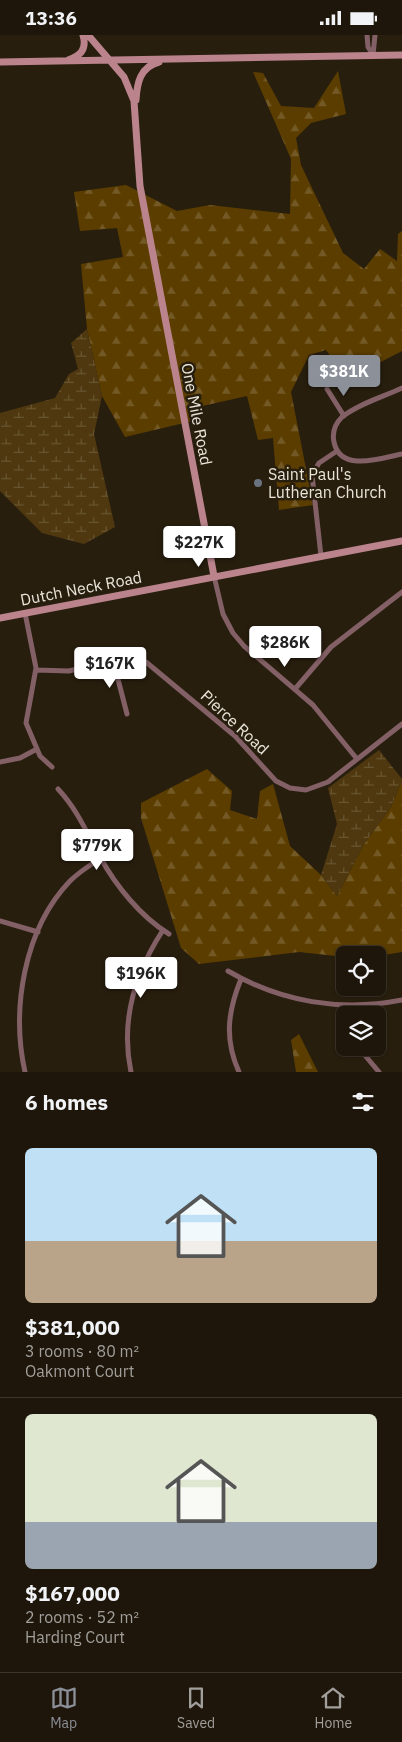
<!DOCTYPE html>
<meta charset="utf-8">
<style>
body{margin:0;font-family:"IBM Plex Sans",sans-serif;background:#261f13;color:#f1f3f6;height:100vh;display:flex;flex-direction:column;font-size:19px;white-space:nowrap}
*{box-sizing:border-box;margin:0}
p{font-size:16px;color:#a19f9c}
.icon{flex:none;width:28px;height:28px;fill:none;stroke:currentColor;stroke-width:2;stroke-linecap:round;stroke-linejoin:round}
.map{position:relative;height:1037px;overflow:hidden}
.sheet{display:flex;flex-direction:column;background:#1e160a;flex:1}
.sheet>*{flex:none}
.fabs{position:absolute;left:336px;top:911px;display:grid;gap:10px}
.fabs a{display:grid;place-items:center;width:50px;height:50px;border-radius:8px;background:#1e160a;box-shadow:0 1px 4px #0004,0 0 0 1px #3c352b;font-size:25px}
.price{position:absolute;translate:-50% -42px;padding:0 11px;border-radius:5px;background:#fff;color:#222;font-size:16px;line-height:32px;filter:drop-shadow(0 1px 2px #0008)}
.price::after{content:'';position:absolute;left:50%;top:30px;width:15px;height:11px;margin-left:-8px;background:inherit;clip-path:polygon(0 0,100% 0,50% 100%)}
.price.current{background:#8c9099;color:#fff}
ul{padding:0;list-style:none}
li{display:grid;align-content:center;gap:10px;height:265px;padding:0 25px}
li+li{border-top:1px solid #3c352b}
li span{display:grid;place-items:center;height:155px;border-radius:8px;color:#555}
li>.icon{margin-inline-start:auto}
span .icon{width:90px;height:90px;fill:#fffc;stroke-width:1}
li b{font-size:21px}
h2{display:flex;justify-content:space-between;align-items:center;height:60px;padding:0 25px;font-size:21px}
.status{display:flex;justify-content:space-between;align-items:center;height:35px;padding:0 25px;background:#1e160a;direction:ltr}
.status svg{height:14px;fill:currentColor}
.tabs{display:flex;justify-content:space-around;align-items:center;height:70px;border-top:1px solid #3c352b;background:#1e160a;font-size:14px;color:#a19f9c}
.tabs a{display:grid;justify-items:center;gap:2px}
.tabs .current{color:#8c9099}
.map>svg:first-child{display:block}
.forest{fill:url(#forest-firs)}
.wetland{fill:url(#wetland-marsh)}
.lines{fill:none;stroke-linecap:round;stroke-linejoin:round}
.street{stroke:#836066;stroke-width:5}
.secondary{stroke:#bb848d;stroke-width:7}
.worship-dot{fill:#6b7280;stroke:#281e0e;stroke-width:2}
.labels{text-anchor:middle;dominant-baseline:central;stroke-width:5;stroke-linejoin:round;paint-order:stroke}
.street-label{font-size:16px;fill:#eae4d9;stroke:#281e0e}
.poi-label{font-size:16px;fill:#eae4d9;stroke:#281e0e;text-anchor:start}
</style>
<div class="status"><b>13:36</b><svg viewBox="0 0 49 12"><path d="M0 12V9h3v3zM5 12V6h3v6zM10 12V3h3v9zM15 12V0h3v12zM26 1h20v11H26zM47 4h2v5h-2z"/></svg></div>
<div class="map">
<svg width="402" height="1037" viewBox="0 0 402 1037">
<defs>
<pattern id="forest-firs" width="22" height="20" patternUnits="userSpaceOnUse" patternTransform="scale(1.25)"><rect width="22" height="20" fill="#5b3d00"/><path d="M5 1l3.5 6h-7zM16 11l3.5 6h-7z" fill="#735925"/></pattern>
<pattern id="wetland-marsh" width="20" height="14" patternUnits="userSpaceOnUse" patternTransform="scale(1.25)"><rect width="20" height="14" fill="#4f380f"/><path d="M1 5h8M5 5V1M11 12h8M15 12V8" fill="none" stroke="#685531"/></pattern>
</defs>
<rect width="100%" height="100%" fill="#281e0e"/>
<path class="forest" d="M338 36 346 79 311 88 296 103 301 130 343 218 364 234 380 214 397 226 398 199 402 196V316L367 334 338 332 326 315 309 320 291 357 313 470 279 475 273 403 258 405 247 361 198 372 201 384 125 402 102 361 87 294 81 229 123 222 117 193 80 196 74 157 126 150 177 176 210 170 290 179 291 124 253 37 263 38 281 71 314 73Z
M207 734 232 756 230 775 257 784 260 756 273 749 290 811 321 840 337 861 364 809 391 772 400 750H402V917L378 921 345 922 299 917 199 929 181 913 141 783V768Z
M299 999 318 1037H296L291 1005Z"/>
<path class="wetland" d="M87 294 102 361 94 399 115 492 84 509 42 498 0 456V378L55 363 69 339 78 334 71 308Z
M379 715 402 744V750H400L391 772 364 809 337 861 321 840 337 789 328 753Z"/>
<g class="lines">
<path class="street" d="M367 0 368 12 373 20
M373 20 375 0
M402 353C383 362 358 369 342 382 335 389 332 398 334 407 340 438 382 423 402 419
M327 354 344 381
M321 521 312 440 319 428 337 416
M214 541 223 579 233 598 244 611 313 670 357 724
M25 578 36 633 26 688 40 721 52 732
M113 625 127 679
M36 635 69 636 124 623 146 627 235 701 276 746 290 753 306 755 328 747 402 689
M295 654 331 612 402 557
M0 727 20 723 37 714
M58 754C77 774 87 798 100 822 116 851 141 882 169 899
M0 886 38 897
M228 936C281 967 341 977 402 965
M349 980 350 971
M358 1012 379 1037
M25 1037C11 974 24 894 70 846 79 837 90 830 101 823
M131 1037C120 985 135 938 163 895
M239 1037C224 1004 228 976 241 944"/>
<path class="secondary" d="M88 0 124 42 134 66 140 151 214 541
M68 25C81 21 87 14 83 0
M0 27 402 20
M136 65C137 48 140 32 159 27
M0 583 402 506"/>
</g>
<circle class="worship-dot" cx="258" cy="448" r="5"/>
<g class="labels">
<g class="street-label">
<text transform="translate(197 379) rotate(79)">One Mile Road</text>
<text transform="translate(81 553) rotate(-11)">Dutch Neck Road</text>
<text transform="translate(235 687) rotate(43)">Pierce Road</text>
</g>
<g class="poi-label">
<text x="268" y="439">Saint Paul's<tspan x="268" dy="18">Lutheran Church</tspan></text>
</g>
</g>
</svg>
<div class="fabs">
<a><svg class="icon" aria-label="locate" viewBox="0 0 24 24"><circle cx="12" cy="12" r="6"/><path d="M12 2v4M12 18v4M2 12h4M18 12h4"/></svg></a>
<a><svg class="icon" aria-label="layers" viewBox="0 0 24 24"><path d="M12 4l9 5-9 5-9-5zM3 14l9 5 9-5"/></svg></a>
</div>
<b class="price current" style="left:344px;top:362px">$381K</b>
<b class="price" style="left:199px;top:533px">$227K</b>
<b class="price" style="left:285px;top:633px">$286K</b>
<b class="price" style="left:110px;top:654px">$167K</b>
<b class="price" style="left:97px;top:836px">$779K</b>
<b class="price" style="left:141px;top:964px">$196K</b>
</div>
<section class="sheet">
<h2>6 homes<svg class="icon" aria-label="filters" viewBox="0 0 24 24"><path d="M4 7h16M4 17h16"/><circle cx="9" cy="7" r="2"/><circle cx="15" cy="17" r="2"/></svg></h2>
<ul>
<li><span style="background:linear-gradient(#bfe0f5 60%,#b9a48a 0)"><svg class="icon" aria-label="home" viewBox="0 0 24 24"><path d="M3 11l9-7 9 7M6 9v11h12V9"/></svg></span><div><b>$381,000</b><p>3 rooms · 80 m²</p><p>Oakmont Court</p></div></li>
<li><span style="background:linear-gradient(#dfe7d0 70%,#9aa5b1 0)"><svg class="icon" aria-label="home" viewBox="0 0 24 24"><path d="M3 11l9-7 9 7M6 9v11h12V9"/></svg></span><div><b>$167,000</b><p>2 rooms · 52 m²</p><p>Harding Court</p></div></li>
</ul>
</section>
<nav class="tabs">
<a class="current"><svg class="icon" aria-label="map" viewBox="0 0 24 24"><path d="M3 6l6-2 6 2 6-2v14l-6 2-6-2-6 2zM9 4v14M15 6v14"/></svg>Map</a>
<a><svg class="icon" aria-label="saved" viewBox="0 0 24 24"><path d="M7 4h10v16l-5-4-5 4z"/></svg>Saved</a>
<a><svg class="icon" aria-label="home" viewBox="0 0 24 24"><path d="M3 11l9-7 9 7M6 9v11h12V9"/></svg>Home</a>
</nav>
